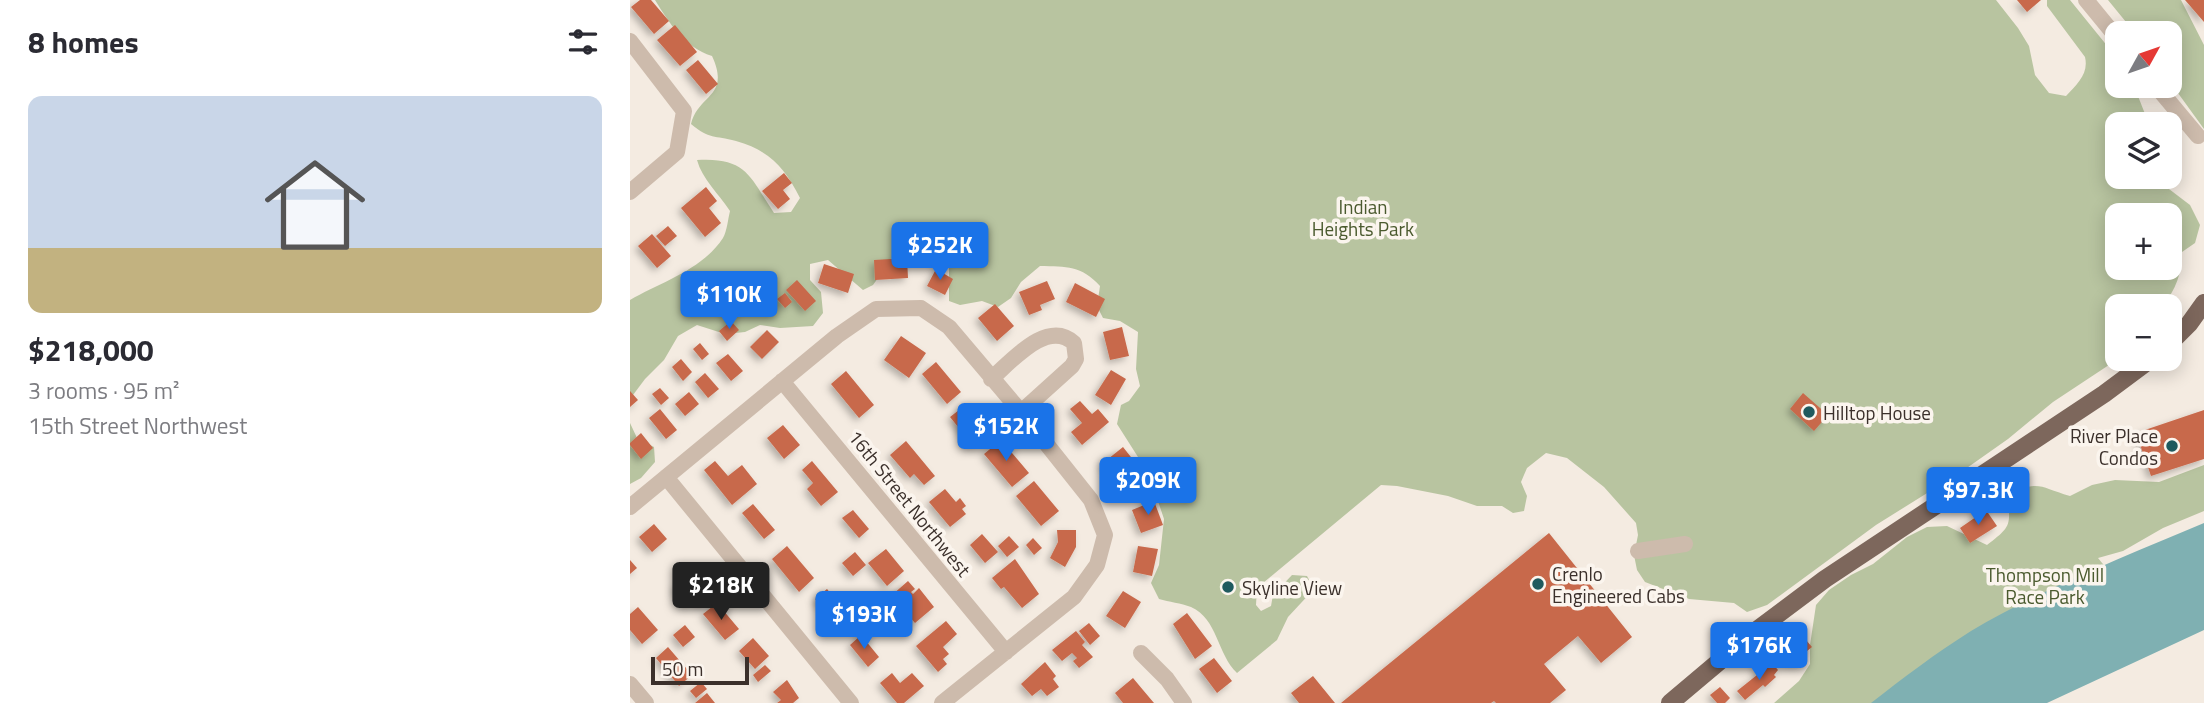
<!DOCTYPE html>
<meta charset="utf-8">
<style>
body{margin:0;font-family:"Titillium Web",sans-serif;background:#f7f7f7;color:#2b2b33;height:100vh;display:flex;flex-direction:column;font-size:26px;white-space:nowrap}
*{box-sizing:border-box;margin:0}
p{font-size:23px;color:#7c7c81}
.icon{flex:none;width:38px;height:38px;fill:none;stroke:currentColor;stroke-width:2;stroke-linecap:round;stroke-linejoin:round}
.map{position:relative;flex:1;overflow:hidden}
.drawer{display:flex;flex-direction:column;background:#fff;width:630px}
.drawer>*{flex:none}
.needle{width:46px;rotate:50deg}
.controls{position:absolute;left:1475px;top:21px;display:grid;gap:14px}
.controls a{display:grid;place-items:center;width:77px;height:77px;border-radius:14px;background:#fff;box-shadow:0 4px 18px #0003;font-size:35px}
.scale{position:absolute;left:21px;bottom:18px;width:98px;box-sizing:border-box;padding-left:7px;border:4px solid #3b302b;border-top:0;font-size:19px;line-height:24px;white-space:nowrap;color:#3b302b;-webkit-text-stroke:5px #fbf5ee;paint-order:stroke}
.price{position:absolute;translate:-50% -60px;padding:0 16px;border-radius:7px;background:#1a73e8;color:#fff;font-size:23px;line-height:46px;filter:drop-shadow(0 2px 4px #0008)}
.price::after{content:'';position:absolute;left:50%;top:42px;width:21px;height:16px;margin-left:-10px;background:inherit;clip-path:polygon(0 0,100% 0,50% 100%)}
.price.selected{background:#222;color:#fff}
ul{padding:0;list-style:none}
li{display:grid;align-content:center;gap:14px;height:371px;padding:0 28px}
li+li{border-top:2px solid #e1e1e2}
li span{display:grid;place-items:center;height:217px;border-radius:14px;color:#555}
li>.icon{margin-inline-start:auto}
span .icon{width:126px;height:126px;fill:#fffc;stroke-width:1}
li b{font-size:30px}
h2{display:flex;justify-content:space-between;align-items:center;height:84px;padding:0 28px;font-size:30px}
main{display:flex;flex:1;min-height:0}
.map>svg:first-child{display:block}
.green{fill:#b8c4a0;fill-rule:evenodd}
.water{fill:#7fb0b2}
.building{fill:#c8694b;filter:url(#shadow)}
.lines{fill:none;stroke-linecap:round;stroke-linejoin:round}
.minor{stroke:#cdbbac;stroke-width:16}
.major{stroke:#7d675c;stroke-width:18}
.poi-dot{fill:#1f5a5e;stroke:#fbf5ee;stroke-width:2.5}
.labels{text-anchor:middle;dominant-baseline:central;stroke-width:7;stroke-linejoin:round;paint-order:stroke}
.park-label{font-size:19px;fill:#4a5a2e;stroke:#fbf5ee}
.poi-label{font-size:19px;fill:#3b302b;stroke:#fbf5ee;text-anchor:start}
.street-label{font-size:19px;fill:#3b302b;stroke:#fbf5ee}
</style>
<main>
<section class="drawer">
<h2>8 homes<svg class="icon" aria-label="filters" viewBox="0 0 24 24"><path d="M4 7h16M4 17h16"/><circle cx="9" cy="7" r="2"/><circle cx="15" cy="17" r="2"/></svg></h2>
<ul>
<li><span style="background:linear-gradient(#c9d6e8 70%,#c2b280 0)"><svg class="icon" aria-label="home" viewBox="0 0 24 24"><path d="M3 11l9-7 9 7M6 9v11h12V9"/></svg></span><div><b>$218,000</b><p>3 rooms · 95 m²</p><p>15th Street Northwest</p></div></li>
</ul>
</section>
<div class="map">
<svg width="1574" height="703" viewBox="0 0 1574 703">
<defs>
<filter id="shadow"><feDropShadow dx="-3.5" dy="3.5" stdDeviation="3.5" flood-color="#0004"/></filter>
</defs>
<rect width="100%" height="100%" fill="#f4ebe1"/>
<path class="green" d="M25 0H1366L1388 28 1399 46 1405 75 1419 93 1436 96C1447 84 1459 74 1455 57L1417 6V0H1440L1487 58 1488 86H1504L1519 124H1488V177H1534L1539 189 1560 205 1570 225 1565 243 1552 252C1552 274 1546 288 1533 306H1488V359L1423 402 1378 439 1334 470 1246 525 1137 605 1117 612 1104 603 1059 599 1015 582 1007 570 1004 555 1008 535 1006 523 974 487 937 458 916 453 897 468 891 482 897 496 894 511 883 513 872 506H847L818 496 767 486 751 485 627 588 626 605 631 611 641 606 643 595 662 575 677 576 684 589 658 617 647 640 607 673C587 654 588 619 561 607 551 603 539 602 529 599L521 583 529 565 534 519 526 495 509 472 508 457 487 424 491 405 499 401 510 386 506 369 508 332 490 321 473 318 467 306 470 286C451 265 437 267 410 266L391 282 381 298 368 307 352 301 330 305 319 301V268L302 265 284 253 265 254 243 285 233 290 198 260 180 264V280L191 292 193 313 183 326 150 328 130 325 115 332 95 334 67 325 48 336 34 360 15 379 0 399V300C31 282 72 270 93 238 97 231 98 219 100 211 89 194 72 179 67 160 117 157 120 177 144 213L161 212 170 198C155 168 139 150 106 141 84 135 80 140 61 124 68 94 101 97 82 56 54 47 40 24 25 0ZM1488 215H1540V268H1488Z
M1478 0H1551L1574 45V129L1540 82V33H1505Z
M0 423 7 438 24 447 25 462 11 478 0 484Z
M1574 465V511L1533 528 1493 551 1468 558 1509 608 1313 703H1144L1169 681 1180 664V645L1186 605 1199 590 1221 575 1243 564 1277 537 1297 527 1317 526 1357 545C1379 528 1382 526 1377 498 1407 478 1409 487 1440 496L1462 485 1485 480 1529 482Z"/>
<path class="water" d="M1574 523V630L1417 703H1241C1273 678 1306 653 1341 631 1414 588 1496 556 1574 523Z"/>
<path class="building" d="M10 0H21L39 21 24 34 1 7Z
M1387 0H1411L1397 12Z
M1555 0H1574V22Z
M45 25 67 52 50 66 27 40Z
M68 60 88 84 76 94 56 70Z
M154 173 162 183 153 190 160 199 148 209 132 191Z
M76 187 87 201 79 208 91 223 75 237 51 208Z
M38 226 47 236 35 246 26 236Z
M22 234 41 256 27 268 8 246Z
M277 258 278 278 245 280 244 260Z
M194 264 224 274 218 293 188 283Z
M306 269 323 279 315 295 297 286Z
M167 280 186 301 175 311 156 290Z
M417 281 425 299 410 305 412 310 399 315 389 292Z
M445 283 475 299 466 317 436 302Z
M155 293 162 302 155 308 147 299Z
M365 304 384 326 367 341 348 318Z
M101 321 109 330 97 341 89 331Z
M492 327 499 356 480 360 473 332Z
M137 330 149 342 132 359 120 347Z
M271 336 296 353 279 378 254 360Z
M70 343 79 354 72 360 63 349Z
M98 354 113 371 101 381 86 363Z
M51 359 62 372 53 381 42 367Z
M306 362 331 392 317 404 292 374Z
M481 370 496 379 481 405 465 395Z
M216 371 244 405 229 418 201 384Z
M75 373 89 389 78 398 65 382Z
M30 388 39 398 31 405 22 394Z
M0 391 8 400 0 407Z
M59 392 69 404 55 416 45 404Z
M1173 393 1198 415 1184 431 1160 409Z
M450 401 462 414 468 409 479 422 452 445 441 432 452 423 440 409Z
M338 403 358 429 341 443 320 417Z
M30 409 47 430 36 439 19 418Z
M1574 410V459L1521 476 1506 433Z
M153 425 170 445 154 459 137 438Z
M11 433 23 448 11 459 0 445V443Z
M371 440 399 473 382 487 354 454Z
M276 441 305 476 294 485 284 474 280 478 260 455Z
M493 447 512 471 497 483 489 473 484 477 473 463Z
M85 461 98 476 112 465 127 484 102 505 74 470Z
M182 461 208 492 191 506 177 489 183 483 172 470Z
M404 481 429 511 411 526 386 496Z
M315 489 326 502 330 498 336 506 332 509 336 514 320 527 299 502Z
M524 501 533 525 511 533 502 510Z
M123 504 145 530 134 539 112 513Z
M223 510 239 529 229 538 212 518Z
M1356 510 1367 526 1340 543 1330 528Z
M24 524 37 539 22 552 9 537Z
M427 530H446V547L435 567 420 558 428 542Z
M919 533 1002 637 971 663 948 636 914 664 936 690 920 703H866L864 701 861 703H711Z
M352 534 368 552 355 563 340 545Z
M379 536 389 547 377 557 368 546Z
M403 538 412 548 404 555 396 545Z
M157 546 184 578 169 592 142 559Z
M508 546 528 549 522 576 503 572Z
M256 549 274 571 257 586 238 563Z
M225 552 236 565 223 576 212 563Z
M385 559 409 594 392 608 374 587 371 589 362 578Z
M0 560 7 568 0 574Z
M64 571 74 583 71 586 81 597 71 605 65 598 58 604 44 588Z
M278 581 285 589 281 592 283 594 289 588 304 607 285 623 269 605 276 599 275 597 269 602 262 595Z
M197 589 216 612 204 622 185 599Z
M493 591 511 602 495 628 476 616Z
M226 595 237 608 228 615 218 602Z
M87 603 109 629 95 640 73 614Z
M8 607 28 630 12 644 0 630V614Z
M557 613 582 646 565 659 543 624Z
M316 621 327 634 313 647 319 654 313 659 317 664 308 672 286 646Z
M459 623 470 636 460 645 449 631Z
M55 625 65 637 53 647 43 635Z
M446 631 455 642 452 645 463 657 449 668 443 661 447 658 442 653 432 661 422 650Z
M1170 633 1182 647 1171 656 1159 642Z
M231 635 249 657 238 667 220 645Z
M123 638 139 656 125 669 109 651Z
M1158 644 1170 658 1163 663 1152 649Z
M38 647 62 675 49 686 26 658Z
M584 658 602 681 587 693 569 669Z
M415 662 426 676 423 679 429 687 417 696 411 689 402 696 391 684Z
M1142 663 1148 670 1144 675 1146 677 1135 687 1133 685 1115 700 1107 691Z
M135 665 141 671 128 682 123 675Z
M262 673 270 683 282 673 294 686 274 703H267L250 683Z
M683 676 705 703H669L661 693Z
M503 678 513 690 524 703H493L485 693Z
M157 680 169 698 163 703H147L151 700 143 692Z
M71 682 77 689 66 698 60 691Z
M1090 687 1100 698 1095 703H1087L1080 695Z
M77 693 85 703H65Z"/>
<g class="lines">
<path class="minor" d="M1456 0 1488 39
M0 41 54 111 47 152 0 192
M1526 86 1568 136
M361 379C381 362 417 318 444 343L446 359 442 366 391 412
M152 381 376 652
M36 477 221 703
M0 507 207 336 246 309 291 308 319 327 391 412 461 500 475 535 467 565 444 597 312 703
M1008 551 1055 544
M511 653 537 679 554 703
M0 684 16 703"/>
<path class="major" d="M1540 343 1559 324 1574 303
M1040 703 1123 633 1195 579 1474 394 1521 359"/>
</g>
<g class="poi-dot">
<circle cx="1179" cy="412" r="7"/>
<circle cx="1542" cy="446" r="7"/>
<circle cx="908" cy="584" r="7"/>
<circle cx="598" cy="587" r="7"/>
</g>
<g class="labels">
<g class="park-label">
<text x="733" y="206">Indian<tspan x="733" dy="22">Heights Park</tspan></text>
<text x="1415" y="574">Thompson Mill<tspan x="1415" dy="22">Race Park</tspan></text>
</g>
<g class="poi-label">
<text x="1193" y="412">Hilltop House</text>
<text x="1528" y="435" text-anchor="end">River Place<tspan x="1528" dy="22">Condos</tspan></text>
<text x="922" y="573">Crenlo<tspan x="922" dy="22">Engineered Cabs</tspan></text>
<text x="612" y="587">Skyline View</text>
</g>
<g class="street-label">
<text transform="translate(280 503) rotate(51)">16th Street Northwest</text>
</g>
</g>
</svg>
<div class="controls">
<a><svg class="needle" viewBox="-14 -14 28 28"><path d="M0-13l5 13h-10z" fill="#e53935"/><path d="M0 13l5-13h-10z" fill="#7c7c81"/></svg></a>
<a><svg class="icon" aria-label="layers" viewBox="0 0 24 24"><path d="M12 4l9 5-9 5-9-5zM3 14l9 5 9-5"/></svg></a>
<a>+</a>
<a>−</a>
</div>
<div class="scale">50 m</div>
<b class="price" style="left:310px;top:282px">$252K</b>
<b class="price" style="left:99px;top:331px">$110K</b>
<b class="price" style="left:376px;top:463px">$152K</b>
<b class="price" style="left:518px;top:517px">$209K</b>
<b class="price" style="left:1348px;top:527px">$97.3K</b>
<b class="price selected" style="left:91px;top:622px">$218K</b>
<b class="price" style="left:234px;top:651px">$193K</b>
<b class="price" style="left:1129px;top:682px">$176K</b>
</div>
</main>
